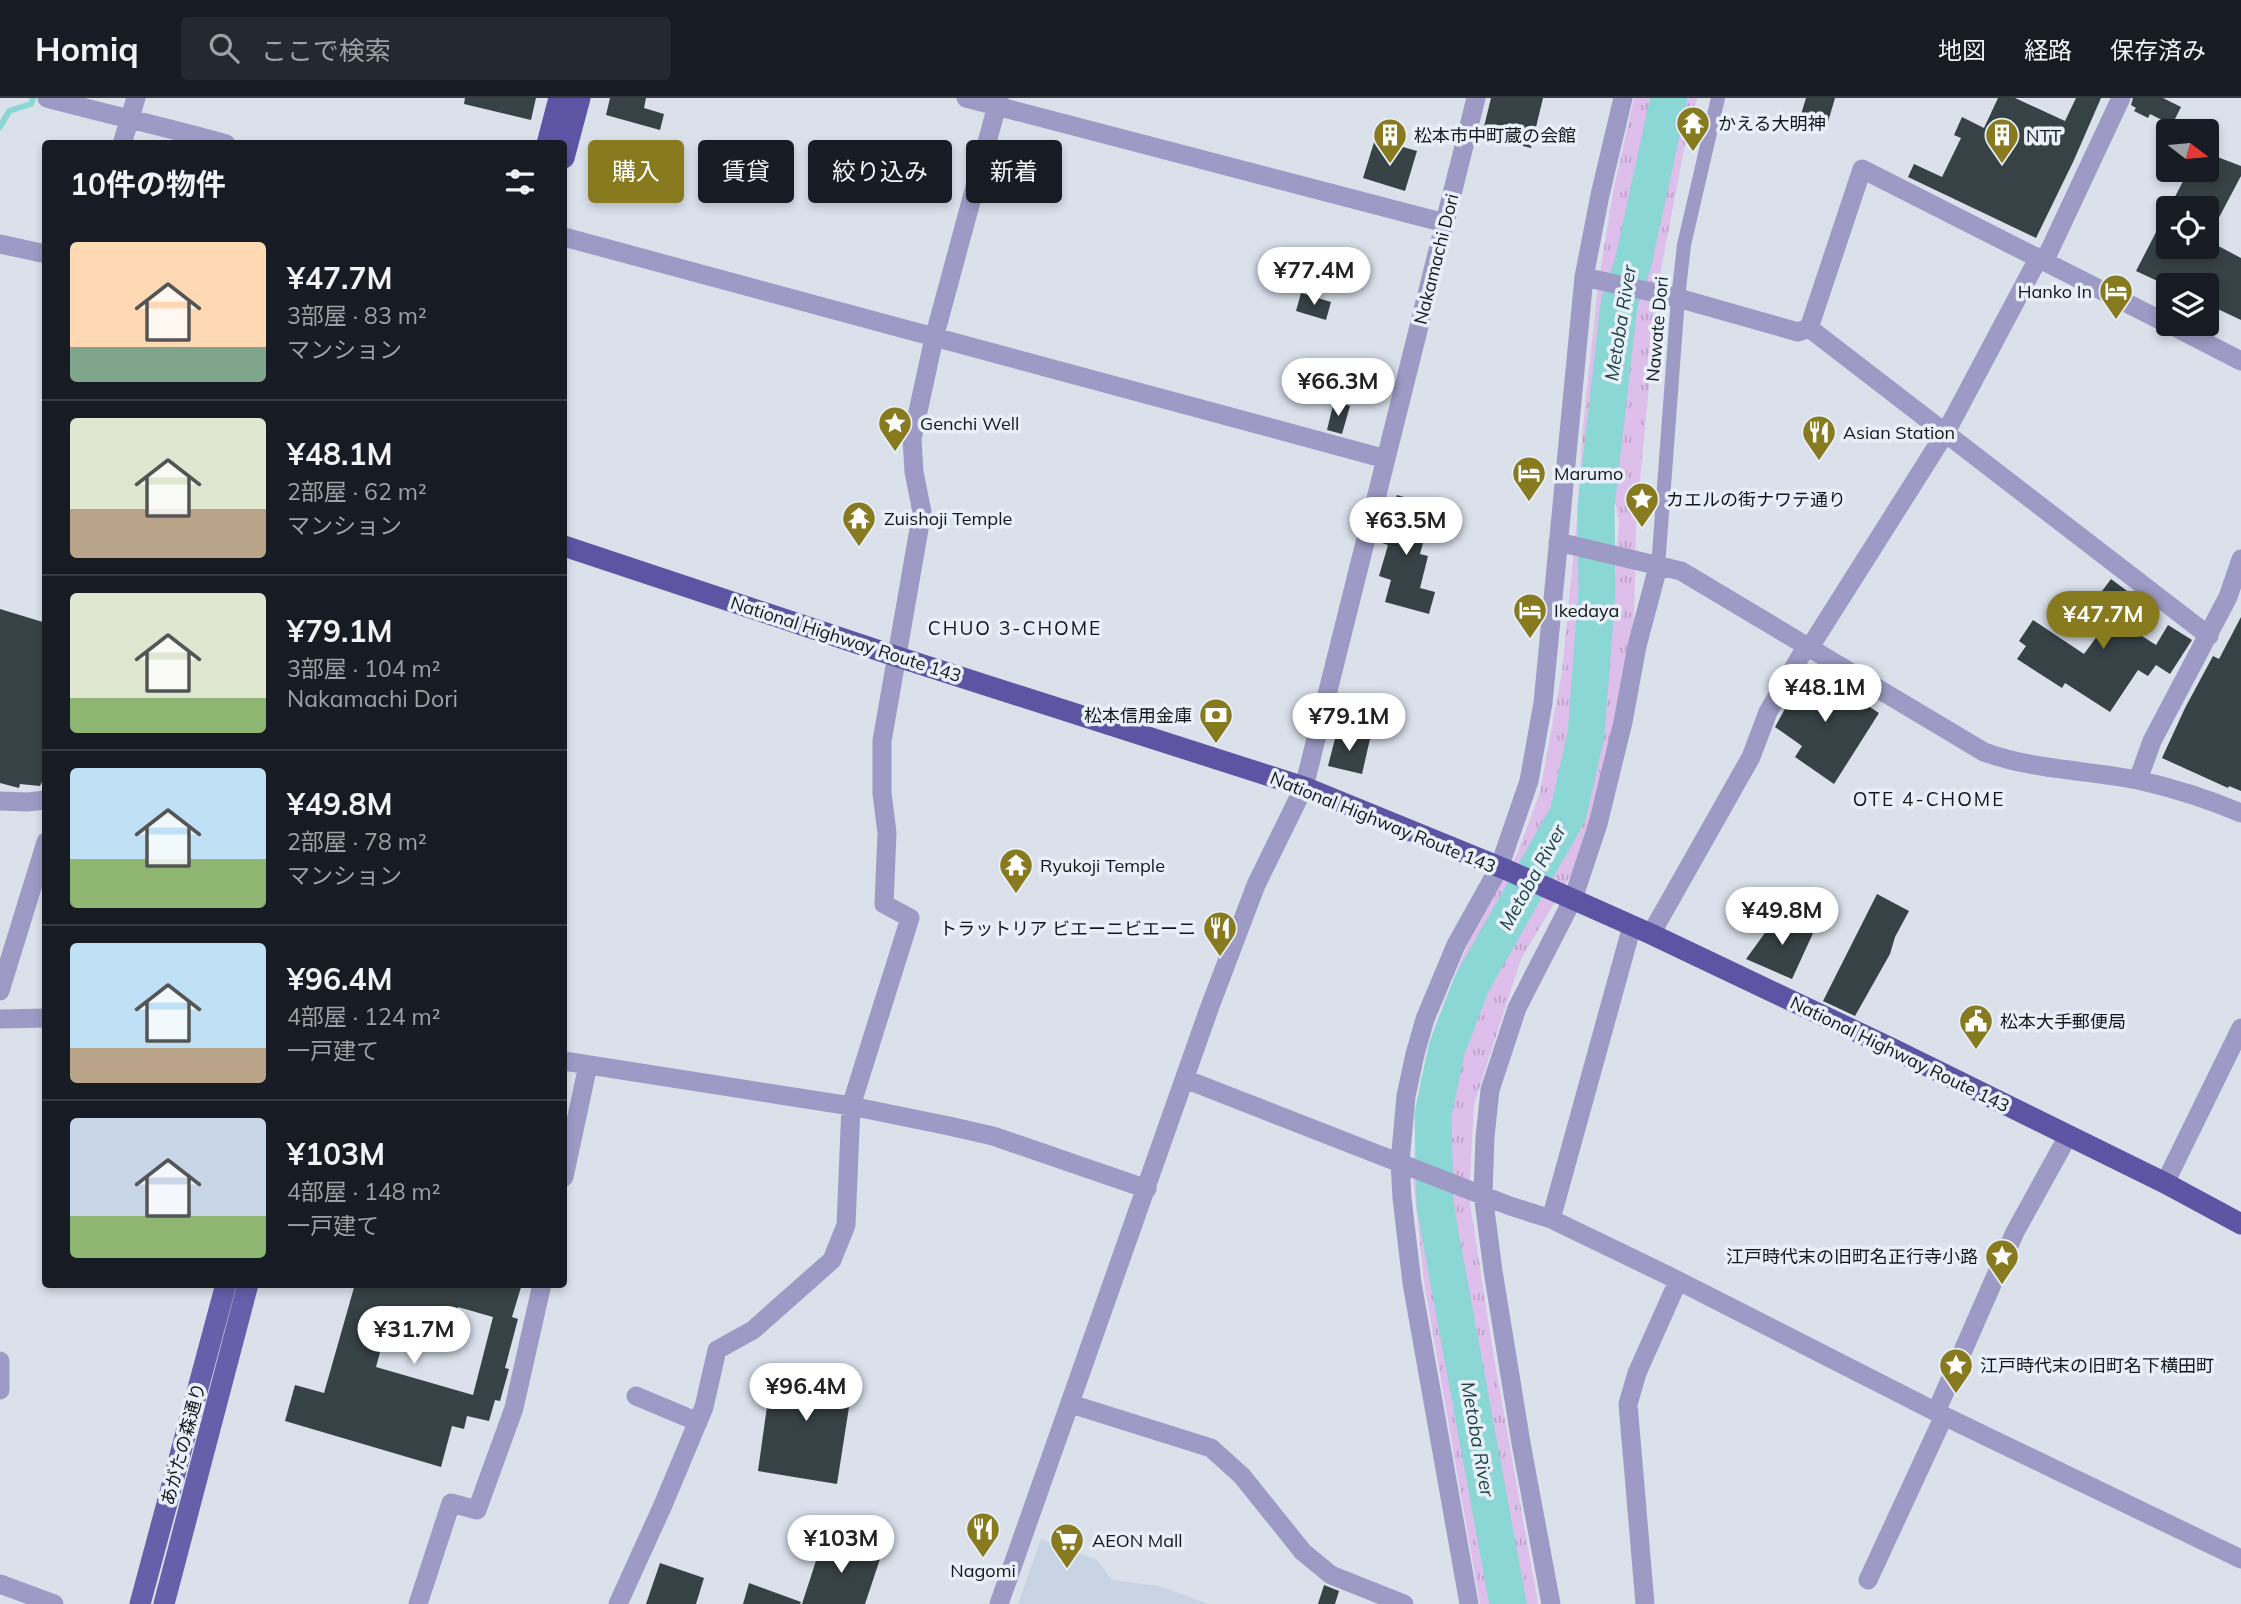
<!DOCTYPE html>
<html lang="ja">
<meta charset="utf-8">
<style>
body{margin:0;font-family:Mulish,"Noto Sans JP",sans-serif;background:#242831;color:#f1f3f6;height:100vh;display:flex;flex-direction:column;font-size:26px;white-space:nowrap}
*{box-sizing:border-box;margin:0}
p{font-size:23px;color:#9ea1a6}
.icon{flex:none;width:38px;height:38px;fill:none;stroke:currentColor;stroke-width:2;stroke-linecap:round;stroke-linejoin:round}
.map{position:relative;flex:1;overflow:hidden}
.sheet{position:absolute;left:42px;top:42px;width:525px;height:1148px;display:flex;flex-direction:column;background:#171b24;border-radius:7px;box-shadow:0 4px 10px #0003}
.sheet>*{flex:none}
.top-card{position:absolute;left:588px;top:42px;width:665px;height:63px;display:flex;gap:14px}
.needle{width:46px;rotate:106deg}
.controls{position:absolute;left:2156px;top:21px;display:grid;gap:14px}
.controls a{display:grid;place-items:center;width:63px;height:63px;border-radius:7px;background:#171b24;box-shadow:0 4px 10px #0003;font-size:35px}
.price{position:absolute;translate:-50% -60px;padding:0 16px;border-radius:24px;background:#fff;color:#222;font-size:23px;line-height:46px;filter:drop-shadow(0 2px 4px #0008)}
.price::after{content:'';position:absolute;left:50%;top:42px;width:21px;height:16px;margin-left:-10px;background:inherit;clip-path:polygon(0 0,100% 0,50% 100%)}
.price.current{background:#887a1f;color:#fff}
ul{padding:0;list-style:none}
li{display:flex;align-items:center;gap:21px;height:175px;padding:0 28px}
li+li{border-top:2px solid #363941}
li span{display:grid;place-items:center;flex:none;width:196px;height:140px;border-radius:7px;color:#555}
li>.icon{margin-inline-start:auto}
span .icon{width:84px;height:84px;fill:#fffc;stroke-width:1}
li b{font-size:30px}
h2{display:flex;justify-content:space-between;align-items:center;height:84px;padding:0 28px;font-size:30px}
.pill{padding:0 24px;border-radius:7px;background:#171b24;box-shadow:0 4px 10px #0003;font-size:24px;line-height:63px}
.pill.current{background:#887a1f;color:#fff}
header{display:flex;align-items:center;gap:42px;box-sizing:border-box;height:98px;padding:0 35px;background:#171b24;border-bottom:2px solid #363941}
header strong{font-size:33px}
nav{display:flex;gap:38px;margin-inline-start:auto;font-size:24px}
.search{width:490px;height:63px;background:#242831;display:flex;align-items:center;gap:18px;box-sizing:border-box;padding:0 24px;border-radius:7px;color:#9ea1a6;font-size:26px}
.map>svg:first-child{display:block}
.built{fill:#c8d4e4}
.grass{fill:url(#grass-tufts)}
.lines{fill:none;stroke-linecap:round;stroke-linejoin:round}
.stream{stroke:#8bd7d5;stroke-width:6}
.river{stroke:#8bd7d5;stroke-width:37}
.building{fill:#374246;fill-rule:evenodd}
.pedestrian{stroke:#9d9bc5;stroke-width:14}
.minor{stroke:#9d9bc5;stroke-width:19}
.primary{stroke:#665faa;stroke-width:21}
.trunk{stroke:#5d54a4;stroke-width:21}
.labels{text-anchor:middle;dominant-baseline:central;stroke-width:7;stroke-linejoin:round;paint-order:stroke}
.poi-label{font-size:18px;fill:#14171a;stroke:#e7eff8;text-anchor:start}
.street-label{font-size:18px;fill:#14171a;stroke:#e7eff8}
.water-label{font-size:19px;font-style:italic;fill:#1d4241;stroke:#e7eff8}
.neighbourhood-label{font-size:19px;letter-spacing:2px;fill:#14171a;stroke:#e7eff8}
</style>
<header>
<strong>Homiq</strong>
<div class="search"><svg class="icon" aria-label="search" viewBox="0 0 24 24"><circle cx="10" cy="10" r="6"/><path d="M15 15l6 6"/></svg>ここで検索</div>
<nav><a>地図</a><a>経路</a><a>保存済み</a></nav>
</header>
<div class="map">
<svg width="2241" height="1506" viewBox="0 0 2241 1506">
<defs>
<pattern id="grass-tufts" width="24" height="20" patternUnits="userSpaceOnUse" patternTransform="scale(1.75)"><rect width="24" height="20" fill="#debeea"/><path d="M3 7l-1-3M5 7V3M7 7l1-3M15 17l-1-3M17 17v-4M19 17l1-3" fill="none" stroke="#bea3c8"/></pattern>
</defs>
<rect width="100%" height="100%" fill="#dae1eb"/>
<path class="built" d="M1041 1441 1097 1462 1112 1482 1159 1488 1208 1506H1018Z"/>
<path class="grass" d="M1634 0H1664L1629 163 1616 202 1590 420 1592 490 1579 635 1561 711 1529 759 1517 788 1467 880 1442 948 1427 1017 1428 1056 1440 1151 1502 1506H1480L1424 1184 1413 1077 1420 986 1436 926 1466 850 1518 754 1540 694 1562 574 1577 420 1583 328 1598 188 1613 94Z
M1680 0H1697L1684 51 1659 182 1636 425 1634 521 1620 609 1599 695 1574 772 1521 861 1474 1006 1469 1099 1494 1260 1538 1506H1513L1437 1071 1442 1000 1455 944 1478 889 1523 815 1548 783 1587 690 1614 495 1619 423 1611 383 1613 317 1633 201 1643 177Z"/>
<g class="lines">
<path class="stream" d="M0 29 9 13 31 6 33 0"/>
<path class="river" d="M1508 1506 1440 1135 1435 1105 1433 1016 1447 950 1472 885 1568 716 1586 636 1597 492 1596 409 1619 206 1633 165 1669 0"/>
</g>
<path class="building" d="M465 0H536L531 22 464 6Z
M610 0H646L644 10 664 16 660 32 606 17Z
M1491 0H1543L1531 50 1482 37Z
M1806 0H1835L1826 31 1799 23Z
M1998 0H2015L2065 23 2076 0H2101L2074 62 2036 140 1908 79 1914 66 1942 79 1961 40 1954 37 1962 19 1984 30Z
M2133 0H2163L2181 9 2172 27 2150 16 2148 20 2134 13 2136 10 2131 7Z
M1375 41 1417 53 1405 93 1363 80Z
M2207 55 2241 68V78L2207 142V110H2169L2189 72H2207Z
M2168 111V149H2207V142L2241 160V222L2207 206V187H2166L2136 173Z
M1301 195 1331 204 1326 222 1296 213Z
M1334 303 1350 308 1342 336 1327 332Z
M1397 397 1425 405 1419 424 1428 427 1420 456 1428 458 1420 490 1435 494 1429 516 1385 504 1391 482 1379 478 1388 447 1382 445Z
M2111 481 2142 504 2125 527 2156 547 2168 527 2192 542 2170 576 2156 567 2148 578 2138 572 2110 614 2065 585 2062 590 2017 561 2026 548 2019 543 2033 522 2084 556 2106 526 2088 512Z
M0 511 46 525V676L40 688 20 686 19 690 0 685Z
M2241 519V693L2229 688 2228 690 2162 660 2185 610 2213 558 2219 561Z
M1808 569 1879 615 1834 686 1795 659 1802 648 1775 629Z
M1337 633 1370 641 1362 676 1328 668Z
M1877 796 1909 813 1895 839 1890 856 1855 918 1823 903Z
M1778 817 1814 833 1792 881 1746 861Z
M355 1186H522L512 1219 518 1221 505 1270 509 1271 500 1303 495 1302 489 1323 467 1318 464 1331 452 1328 441 1369 285 1323 295 1287 324 1295ZM458 1209 493 1219 473 1297 376 1269 390 1217 420 1226 424 1215 454 1225Z
M773 1265 854 1277 837 1386 758 1373Z
M824 1438 881 1458 865 1506H802Z
M660 1465 704 1480 696 1506H646Z
M749 1485 801 1504 800 1506H743Z
M1324 1487 1339 1493 1335 1506H1318Z"/>
<g class="lines">
<path class="pedestrian" d="M1658 469 1678 200 1684 147 1718 0"/>
<path class="minor" d="M47 0C106 16 166 29 226 46
M966 0 1445 125
M122 46 136 0
M564 139 1386 361
M0 146 46 156
M2045 162 2121 0
M1584 179 1678 200 1798 234 1809 230
M2168 226 1862 71 1809 230 2209 538
M2169 226 2241 263
M1558 444 1681 473 1984 654C2033 672 2087 672 2138 682 2173 690 2208 701 2241 715
M1810 549 1946 334 2039 159
M2138 682 2152 643 2228 499 2241 461
M0 703 27 704 46 702
M1651 836 1751 659 1768 614 1807 547
M0 893 46 744
M0 921 46 920
M564 963 851 1008 949 1028 993 1038 1147 1091
M1185 981 1510 1108 1551 1121 1665 1176 1944 1318 2241 1461
M564 1079 588 967
M2165 1085 2241 930
M1551 1121 1632 828
M0 1263V1292
M636 1298 698 1324
M1071 1306 1211 1350 1242 1378 1303 1454 1331 1477 1404 1506
M1936 1314 2015 1134 2068 1038
M1868 1482 1944 1318
M0 1486 54 1506
M418 1506 451 1405 477 1412 514 1310 542 1186
M618 1506 663 1407 704 1309 717 1252 753 1232 832 1162 846 1127 851 1008 910 820 884 806 887 735 882 695V643L922 414 914 374 912 341 934 240 999 0
M999 1506 1209 911 1256 787 1304 689 1476 0
M1469 1506 1412 1185 1402 1100 1400 1064 1406 998 1415 956 1425 921 1456 847 1499 770 1529 683 1543 605 1584 179 1600 97 1623 0
M1551 1506 1521 1345 1493 1173 1483 1096 1485 1039 1490 992 1517 910 1573 801 1598 726 1623 624 1637 548 1658 469
M1645 1506 1628 1306 1637 1275 1678 1183"/>
<path class="primary" d="M140 1506 226 1186
M164 1506 248 1186"/>
<path class="trunk" d="M547 46 559 0
M564 60 580 0
M564 448 898 559 1304 689 1507 772 1651 836 1891 950 2165 1085 2241 1126"/>
</g>
<defs>
<g id="temple-pin" transform="scale(1.75)"><path d="M0 17L-7.5 6A9.5 9.5 0 1 1 7.5 6Z" fill="#887a1f" stroke="#e7eff8"/><path d="M0-6L5-2H3V0L6.5 2.5H4V6H1.5V3h-3V6H-4V2.5H-6.5L-3 0V-2H-5Z" fill="#fff"/></g>
<g id="building-pin" transform="scale(1.75)"><path d="M0 17L-7.5 6A9.5 9.5 0 1 1 7.5 6Z" fill="#887a1f" stroke="#e7eff8"/><path d="M-4-6H4V6H1V3H-1V6H-4ZM-2.5-4.3h1.7v1.8h-1.7ZM.8-4.3h1.7v1.8H.8ZM-2.5-1h1.7V.8h-1.7ZM.8-1h1.7V.8H.8Z" fill="#fff"/></g>
<g id="hotel-pin" transform="scale(1.75)"><path d="M0 17L-7.5 6A9.5 9.5 0 1 1 7.5 6Z" fill="#887a1f" stroke="#e7eff8"/><path d="M-6-4.5h1.5V1H6V5H4.5V3h-9V5H-6ZM-4 0a1.8 1.8 0 1 1 3.6 0ZM.5 0V-2.5h3Q6-2.5 6 0Z" fill="#fff"/></g>
<g id="sight-pin" transform="scale(1.75)"><path d="M0 17L-7.5 6A9.5 9.5 0 1 1 7.5 6Z" fill="#887a1f" stroke="#e7eff8"/><path d="M0-6L1.8-2.2L6-1.7L2.9 1.2L3.7 5.4L0 3.3L-3.7 5.4L-2.9 1.2L-6-1.7L-1.8-2.2Z" fill="#fff"/></g>
<g id="restaurant-pin" transform="scale(1.75)"><path d="M0 17L-7.5 6A9.5 9.5 0 1 1 7.5 6Z" fill="#887a1f" stroke="#e7eff8"/><path d="M-5-6h1v4h1v-4h1v4h1v-4h1v5L-1.5 .5V6h-2V.5L-5-1ZM5-6V6H3V1.5H1.5Q1.5-4 5-6Z" fill="#fff"/></g>
<g id="bank-pin" transform="scale(1.75)"><path d="M0 17L-7.5 6A9.5 9.5 0 1 1 7.5 6Z" fill="#887a1f" stroke="#e7eff8"/><path d="M-6-4H6V4H-6ZM0-2.3a2.3 2.3 0 1 0 0 4.6a2.3 2.3 0 1 0 0-4.6Z" fill="#fff"/></g>
<g id="civic-pin" transform="scale(1.75)"><path d="M0 17L-7.5 6A9.5 9.5 0 1 1 7.5 6Z" fill="#887a1f" stroke="#e7eff8"/><path d="M-.6-6.5H3V-4.5H.6V-3L4-1V1h2V6H-6V1h2V-1L-.6-3ZM-1.2 2.5V6h2.4V2.5Z" fill="#fff"/></g>
<g id="supermarket-pin" transform="scale(1.75)"><path d="M0 17L-7.5 6A9.5 9.5 0 1 1 7.5 6Z" fill="#887a1f" stroke="#e7eff8"/><path d="M-6-5.5h2.5l.6 2H6L4.5 2H-2.5L-4.4-4H-6ZM-1.5 3.2a1.3 1.3 0 1 0 .1 0ZM3 3.2a1.3 1.3 0 1 0 .1 0Z" fill="#fff"/></g>
</defs>
<g fill-rule="evenodd">
<use href="#temple-pin" x="1693" y="25"/>
<use href="#building-pin" x="1390" y="37"/>
<use href="#building-pin" x="2002" y="37"/>
<use href="#hotel-pin" x="2116" y="193"/>
<use href="#sight-pin" x="895" y="325"/>
<use href="#restaurant-pin" x="1819" y="334"/>
<use href="#hotel-pin" x="1529" y="375"/>
<use href="#sight-pin" x="1642" y="401"/>
<use href="#temple-pin" x="859" y="420"/>
<use href="#hotel-pin" x="1530" y="512"/>
<use href="#bank-pin" x="1216" y="617"/>
<use href="#temple-pin" x="1016" y="767"/>
<use href="#restaurant-pin" x="1220" y="830"/>
<use href="#civic-pin" x="1976" y="923"/>
<use href="#sight-pin" x="2002" y="1158"/>
<use href="#sight-pin" x="1956" y="1267"/>
<use href="#restaurant-pin" x="983" y="1431"/>
<use href="#supermarket-pin" x="1067" y="1442"/>
</g>
<g class="labels">
<g class="poi-label">
<text x="1718" y="25">かえる大明神</text>
<text x="1414" y="37">松本市中町蔵の会館</text>
<text x="2026" y="37">NTT</text>
<text x="2092" y="193" text-anchor="end">Hanko In</text>
<text x="920" y="325">Genchi Well</text>
<text x="1843" y="334">Asian Station</text>
<text x="1554" y="375">Marumo</text>
<text x="1666" y="401">カエルの街ナワテ通り</text>
<text x="884" y="420">Zuishoji Temple</text>
<text x="1554" y="512">Ikedaya</text>
<text x="1192" y="617" text-anchor="end">松本信用金庫</text>
<text x="1040" y="767">Ryukoji Temple</text>
<text x="1196" y="830" text-anchor="end">トラットリア ビエーニビエーニ</text>
<text x="2000" y="923">松本大手郵便局</text>
<text x="1978" y="1158" text-anchor="end">江戸時代末の旧町名正行寺小路</text>
<text x="1980" y="1267">江戸時代末の旧町名下横田町</text>
<text x="1092" y="1442">AEON Mall</text>
<text x="983" y="1472" text-anchor="middle">Nagomi</text>
</g>
<g class="street-label">
<text transform="translate(1436 161) rotate(-76)">Nakamachi Dori</text>
<text transform="translate(1657 231) rotate(-85)">Nawate Dori</text>
<text transform="translate(846 541) rotate(18)">National Highway Route 143</text>
<text transform="translate(1383 724) rotate(22)">National Highway Route 143</text>
<text transform="translate(1900 956) rotate(26)">National Highway Route 143</text>
<text transform="translate(183 1346) rotate(-75)">あがたの森通り</text>
</g>
<g class="water-label">
<text transform="translate(1620 225) rotate(-81)">Metoba River</text>
<text transform="translate(1532 779) rotate(-61)">Metoba River</text>
<text transform="translate(1478 1341) rotate(80)">Metoba River</text>
</g>
<g class="neighbourhood-label">
<text x="1015" y="530">CHUO 3-CHOME</text>
<text x="1929" y="701">OTE 4-CHOME</text>
</g>
</g>
</svg>
<div class="controls">
<a><svg class="needle" viewBox="-14 -14 28 28"><path d="M0-13l5 13h-10z" fill="#e53935"/><path d="M0 13l5-13h-10z" fill="#9ea1a6"/></svg></a>
<a><svg class="icon" aria-label="locate" viewBox="0 0 24 24"><circle cx="12" cy="12" r="6"/><path d="M12 2v4M12 18v4M2 12h4M18 12h4"/></svg></a>
<a><svg class="icon" aria-label="layers" viewBox="0 0 24 24"><path d="M12 4l9 5-9 5-9-5zM3 14l9 5 9-5"/></svg></a>
</div>
<b class="price" style="left:1314px;top:209px">¥77.4M</b>
<b class="price" style="left:1338px;top:320px">¥66.3M</b>
<b class="price" style="left:1406px;top:459px">¥63.5M</b>
<b class="price current" style="left:2103px;top:553px">¥47.7M</b>
<b class="price" style="left:1825px;top:626px">¥48.1M</b>
<b class="price" style="left:1349px;top:655px">¥79.1M</b>
<b class="price" style="left:1782px;top:849px">¥49.8M</b>
<b class="price" style="left:414px;top:1268px">¥31.7M</b>
<b class="price" style="left:806px;top:1325px">¥96.4M</b>
<b class="price" style="left:841px;top:1477px">¥103M</b>
<div class="top-card">
<a class="pill current">購入</a>
<a class="pill">賃貸</a>
<a class="pill">絞り込み</a>
<a class="pill">新着</a>
</div>
<section class="sheet">
<h2>10件の物件<svg class="icon" aria-label="filters" viewBox="0 0 24 24"><path d="M4 7h16M4 17h16"/><circle cx="9" cy="7" r="2"/><circle cx="15" cy="17" r="2"/></svg></h2>
<ul>
<li><span style="background:linear-gradient(#ffd9b3 75%,#7fa58c 0)"><svg class="icon" aria-label="home" viewBox="0 0 24 24"><path d="M3 11l9-7 9 7M6 9v11h12V9"/></svg></span><div><b>¥47.7M</b><p>3部屋 · 83 m²</p><p>マンション</p></div></li>
<li><span style="background:linear-gradient(#dfe7d0 65%,#b9a48a 0)"><svg class="icon" aria-label="home" viewBox="0 0 24 24"><path d="M3 11l9-7 9 7M6 9v11h12V9"/></svg></span><div><b>¥48.1M</b><p>2部屋 · 62 m²</p><p>マンション</p></div></li>
<li><span style="background:linear-gradient(#dfe7d0 75%,#8fb573 0)"><svg class="icon" aria-label="home" viewBox="0 0 24 24"><path d="M3 11l9-7 9 7M6 9v11h12V9"/></svg></span><div><b>¥79.1M</b><p>3部屋 · 104 m²</p><p>Nakamachi Dori</p></div></li>
<li><span style="background:linear-gradient(#bfe0f5 65%,#8fb573 0)"><svg class="icon" aria-label="home" viewBox="0 0 24 24"><path d="M3 11l9-7 9 7M6 9v11h12V9"/></svg></span><div><b>¥49.8M</b><p>2部屋 · 78 m²</p><p>マンション</p></div></li>
<li><span style="background:linear-gradient(#bfe0f5 75%,#b9a48a 0)"><svg class="icon" aria-label="home" viewBox="0 0 24 24"><path d="M3 11l9-7 9 7M6 9v11h12V9"/></svg></span><div><b>¥96.4M</b><p>4部屋 · 124 m²</p><p>一戸建て</p></div></li>
<li><span style="background:linear-gradient(#c9d6e8 70%,#8fb573 0)"><svg class="icon" aria-label="home" viewBox="0 0 24 24"><path d="M3 11l9-7 9 7M6 9v11h12V9"/></svg></span><div><b>¥103M</b><p>4部屋 · 148 m²</p><p>一戸建て</p></div></li>
</ul>
</section>
</div>
